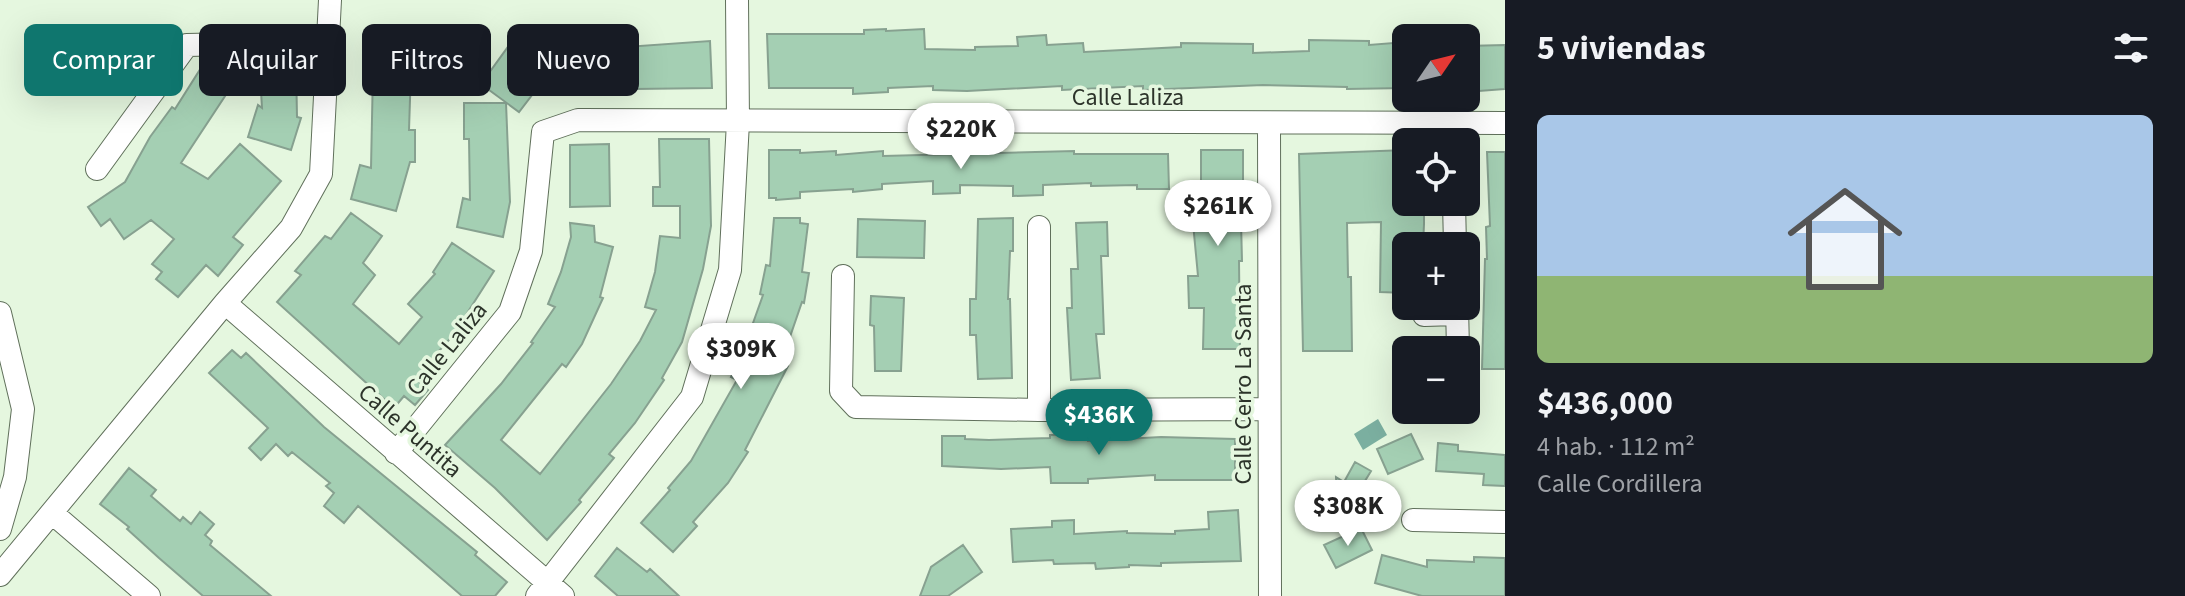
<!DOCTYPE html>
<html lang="es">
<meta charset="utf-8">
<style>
body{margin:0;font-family:"Source Sans 3",sans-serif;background:#20242c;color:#f1f3f6;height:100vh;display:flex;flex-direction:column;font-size:30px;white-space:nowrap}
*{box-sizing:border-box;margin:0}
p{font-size:26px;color:#9ea1a6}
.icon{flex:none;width:44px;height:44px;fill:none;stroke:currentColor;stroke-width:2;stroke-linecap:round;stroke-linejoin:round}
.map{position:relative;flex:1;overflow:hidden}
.drawer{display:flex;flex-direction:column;background:#171b24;width:680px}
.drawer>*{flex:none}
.top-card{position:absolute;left:24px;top:24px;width:760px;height:72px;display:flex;gap:16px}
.needle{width:52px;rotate:55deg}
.buttons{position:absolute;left:1392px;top:24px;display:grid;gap:16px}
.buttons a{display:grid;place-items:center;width:88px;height:88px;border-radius:12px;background:#171b24;box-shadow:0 8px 32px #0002;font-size:40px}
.price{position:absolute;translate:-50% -68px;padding:0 18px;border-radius:28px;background:#fff;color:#222;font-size:26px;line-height:52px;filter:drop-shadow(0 2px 4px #0008)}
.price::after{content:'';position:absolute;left:50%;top:48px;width:24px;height:18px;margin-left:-12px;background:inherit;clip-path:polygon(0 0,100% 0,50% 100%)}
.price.active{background:#0f766e;color:#fff}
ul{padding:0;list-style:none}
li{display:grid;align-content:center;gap:16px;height:424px;padding:0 32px}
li+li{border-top:2px solid #363941}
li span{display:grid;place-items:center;height:248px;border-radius:12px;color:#555}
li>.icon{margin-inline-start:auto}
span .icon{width:144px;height:144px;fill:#fffc;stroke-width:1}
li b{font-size:34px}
h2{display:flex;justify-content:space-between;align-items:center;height:96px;padding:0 32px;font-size:34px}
.tag{padding:0 28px;border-radius:12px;background:#171b24;box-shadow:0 8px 32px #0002;font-size:28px;line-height:72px}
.tag.active{background:#0f766e;color:#fff}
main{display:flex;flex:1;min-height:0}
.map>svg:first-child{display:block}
.water{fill:#7bafa0}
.building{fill:#a4cfb3;stroke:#87a190;stroke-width:2}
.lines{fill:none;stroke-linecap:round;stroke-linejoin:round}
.street-casing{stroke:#60705b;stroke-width:24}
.street{stroke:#fff;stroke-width:22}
.labels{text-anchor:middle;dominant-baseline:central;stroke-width:7;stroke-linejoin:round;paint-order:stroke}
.street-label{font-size:24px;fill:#2c332a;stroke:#e5f7df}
</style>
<main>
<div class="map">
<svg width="1505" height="596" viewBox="0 0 1505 596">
<rect width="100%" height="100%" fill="#e5f7df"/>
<path class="water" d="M1378 419 1387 435 1363 450 1354 434Z"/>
<path class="building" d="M886 29V31L924 29 925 49 975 50V47L1018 46 1017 37 1046 35 1047 45 1083 43 1084 52 1181 47V43L1253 44V53L1309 51V40L1369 41V45L1406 42V88L1347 89V87L1263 85 1143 90V86L1062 90V86L967 91 933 90V86L888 88V92L853 94V88H769L767 34H864V30Z
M413 36 414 69H411L409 130H415V162H410L396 211 351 199 360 165 371 168 373 70 371 37Z
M552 39 626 42V47L710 41 712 88 635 89V85L539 86 519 112 481 84 510 44 553 76Z
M1505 45V89L1466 92V46Z
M296 64 297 117 301 118 291 150 248 137 258 105 262 108 261 91 269 65Z
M201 68 231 87 181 163 208 179 240 144 281 181 233 237 243 245 218 276 206 265 178 297 156 279 162 272 152 264 174 239 151 220 124 239 110 219 101 226 88 207 125 182 150 137 172 107 175 109Z
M464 103H506L510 202 503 237 457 227 463 198 470 200 469 139H464Z
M659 139H709L711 226 703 269 682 342 662 378 664 380 635 423 609 454 614 458 579 500 581 502 547 540 495 488 445 445 501 384 533 343 531 342 555 307 548 304 561 272 571 237 570 223 594 226 595 242 613 247 600 297 603 298 582 344 566 367 562 364 501 440 540 474 611 384 640 341 656 310 645 307 655 272 660 236 680 238V206H653V187H660Z
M609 144 610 206 570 207V145Z
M769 150H800V153L836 151V155L883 151V156L1074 151V154H1168L1169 189H1137V185L1091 186V183L1043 185V195L1013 196V186L960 185V193L933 194V181L882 184V189L853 192V189L800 192V198L776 200V198H769Z
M1201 150H1243V181H1240L1242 261H1239L1240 349H1203L1204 308H1189L1188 276H1198L1190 191 1201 190Z
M1406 150V202H1424V224L1423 246H1406V293L1380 292 1381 222 1347 223 1348 277H1351L1352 351H1303L1299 154Z
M1487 152H1505V369H1482L1485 259H1487L1486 227 1490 226Z
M351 213 382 236 363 263 375 275 353 304 399 344 422 317 408 304 435 274 433 272 452 243 494 271 464 318 466 321 439 351 441 352 417 380 428 390 415 405 404 396 394 408 277 302 301 275 295 271 325 236 331 239Z
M774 218H800V223L808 224 802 272 809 273 804 303 802 302 781 363 788 366 745 450 748 452 728 483 693 522 697 526 673 552 641 523 670 490 668 488 691 461 737 380 731 377 751 338 748 337 763 295 760 294 766 265 770 266Z
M1013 218V251H1010L1008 299H1010L1012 378 978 379 976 335H970V299H976L978 219Z
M858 219 925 221 924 258 857 257Z
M1107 222 1108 256H1101L1104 334H1096L1100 378 1071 380 1067 308H1072L1071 269H1078L1076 223Z
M871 296 904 298 901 371H875L874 326 870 325Z
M232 350 241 358 246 353 324 427 477 552 475 555 507 582 495 596H462L358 506 344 523 324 506 334 493 326 486 330 483 292 452 288 456 276 444 261 460 249 448 268 428 209 373Z
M1088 434V441L1161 437 1235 439V480H1155V475L1088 479V483H1051L1050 467 1001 469 942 466V436H965V439L989 440 1050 438V435Z
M1411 434 1423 459 1388 474 1377 449Z
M1438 443 1458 445V451L1505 455V486L1483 485 1484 474 1436 471Z
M1355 462 1371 471 1351 504 1337 496 1336 477 1344 482Z
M129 468 156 490 151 496 180 521 183 517 191 524 200 512 214 524 205 535 212 541 210 545 271 596H203L159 558 127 529 129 527 100 504Z
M1238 510 1241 561 1161 563V566L1129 565V567L1096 569 1095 563 1054 564 1053 560 1013 562 1011 529 1052 527V521L1074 520V534L1127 531V533L1175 534V531L1209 529 1208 512Z
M1361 528 1372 550 1336 568 1324 545Z
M963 545 982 572 948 596H920L931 567Z
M617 548 647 572 650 569 679 596H618L595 576Z
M1382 555 1427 567V560L1474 562V557L1505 558V596H1422L1375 583Z"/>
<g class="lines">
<g class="street-casing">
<path id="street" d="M1269 124 1270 596
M97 169 187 45 330 42
M1454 202 1455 246
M1039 227V410
M843 276 841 391 856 407 1039 410 1268 409
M225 303 563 596
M1457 306 1458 350
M0 313 23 409 15 477 0 529
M1424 315 1457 314
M396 453 510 312 531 251 543 132 578 120 1505 123
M52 513 149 596
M1413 520 1505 522
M0 575 225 303 291 228 321 174 330 0
M537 596 692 397 730 270 738 122 737 0"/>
</g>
<use href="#street" class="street"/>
</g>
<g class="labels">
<g class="street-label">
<text x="1128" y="97">Calle Laliza</text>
<text transform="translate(447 349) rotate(-51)">Calle Laliza</text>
<text transform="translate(1243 384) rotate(-90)">Calle Cerro La Santa</text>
<text transform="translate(410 431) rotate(41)">Calle Puntita</text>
</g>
</g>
</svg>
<div class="buttons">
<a><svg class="needle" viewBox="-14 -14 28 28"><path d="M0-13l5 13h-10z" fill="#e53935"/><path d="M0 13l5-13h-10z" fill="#9ea1a6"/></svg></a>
<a><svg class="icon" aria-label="locate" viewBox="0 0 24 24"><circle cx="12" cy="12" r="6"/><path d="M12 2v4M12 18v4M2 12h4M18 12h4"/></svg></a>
<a>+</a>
<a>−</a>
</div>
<b class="price" style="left:961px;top:171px">$220K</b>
<b class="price" style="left:1218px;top:248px">$261K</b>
<b class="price" style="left:741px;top:391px">$309K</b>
<b class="price active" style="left:1099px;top:457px">$436K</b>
<b class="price" style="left:1348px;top:548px">$308K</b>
<div class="top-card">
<a class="tag active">Comprar</a>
<a class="tag">Alquilar</a>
<a class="tag">Filtros</a>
<a class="tag">Nuevo</a>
</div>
</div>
<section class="drawer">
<h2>5 viviendas<svg class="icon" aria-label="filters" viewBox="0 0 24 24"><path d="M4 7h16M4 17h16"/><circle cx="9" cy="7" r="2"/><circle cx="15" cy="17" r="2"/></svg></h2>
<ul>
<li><span style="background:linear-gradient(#a9c7e8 65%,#8fb573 0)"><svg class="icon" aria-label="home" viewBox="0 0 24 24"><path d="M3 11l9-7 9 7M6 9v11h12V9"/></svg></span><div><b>$436,000</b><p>4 hab. · 112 m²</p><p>Calle Cordillera</p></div></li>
</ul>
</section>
</main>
